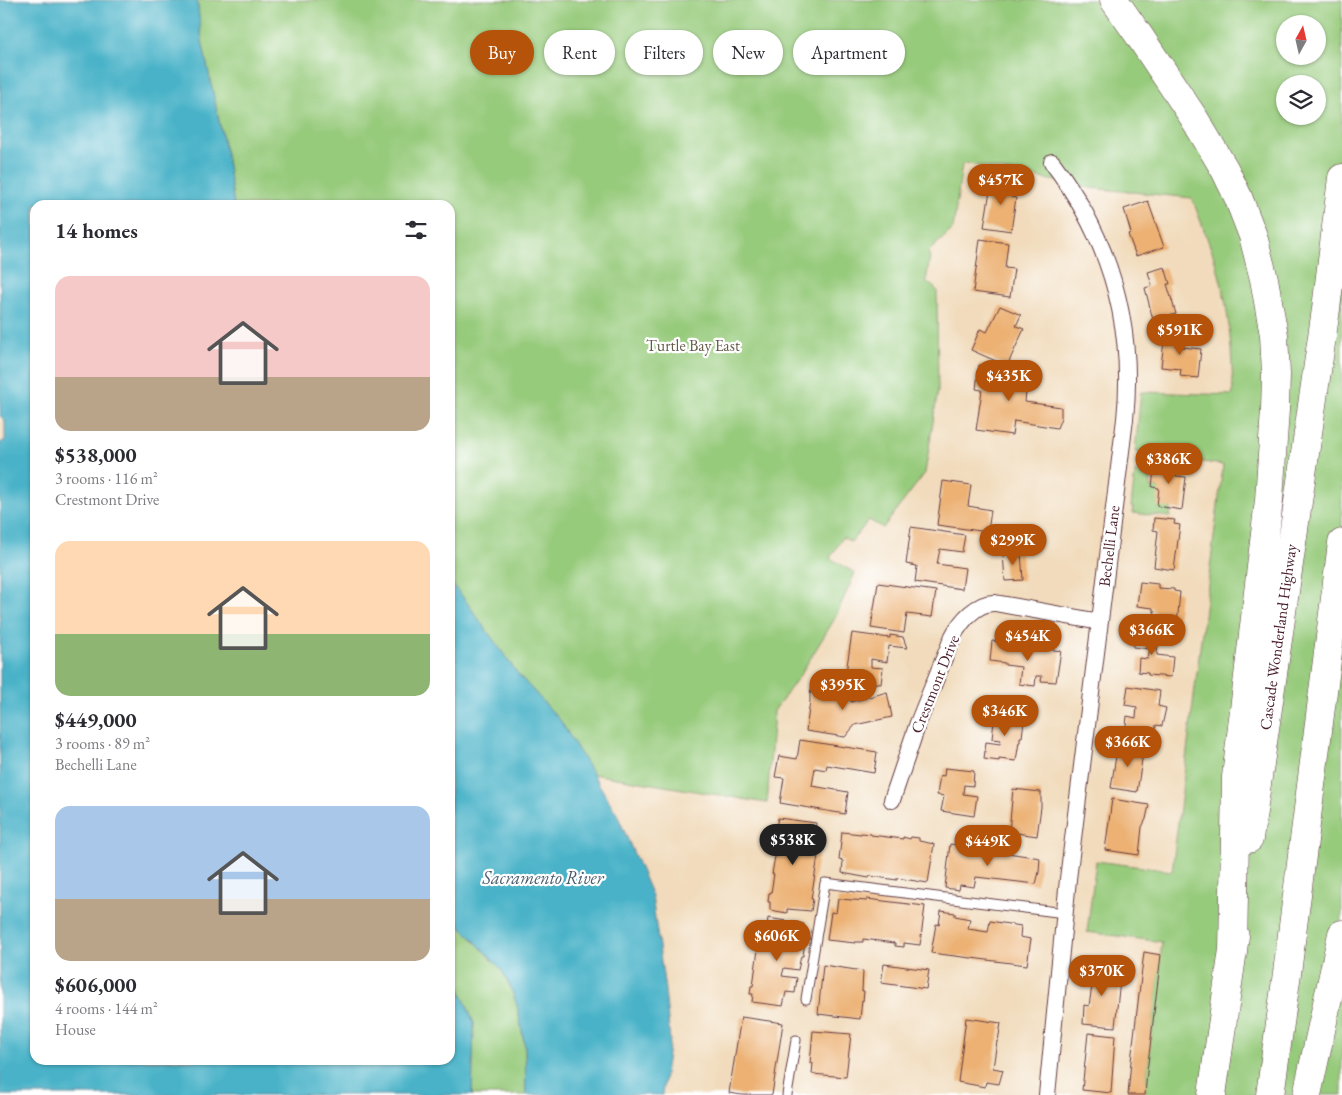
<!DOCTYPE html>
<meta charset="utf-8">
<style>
body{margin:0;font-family:"EB Garamond",serif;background:#f7f7f7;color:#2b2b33;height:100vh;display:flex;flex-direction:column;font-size:19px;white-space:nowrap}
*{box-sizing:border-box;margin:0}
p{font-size:16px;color:#7c7c81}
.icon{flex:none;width:28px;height:28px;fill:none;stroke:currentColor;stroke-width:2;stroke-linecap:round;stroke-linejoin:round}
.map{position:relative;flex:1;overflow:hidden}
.side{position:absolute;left:30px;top:200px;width:425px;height:865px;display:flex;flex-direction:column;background:#fff;border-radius:15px;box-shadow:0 1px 4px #0004}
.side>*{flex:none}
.guide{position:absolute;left:470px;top:30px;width:475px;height:45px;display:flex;gap:10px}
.needle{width:32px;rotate:8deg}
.controls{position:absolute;left:1276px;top:15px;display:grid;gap:10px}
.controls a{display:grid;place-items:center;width:50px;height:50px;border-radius:50%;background:#fff;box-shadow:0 1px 4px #0004;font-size:25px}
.price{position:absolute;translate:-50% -42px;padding:0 11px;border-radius:18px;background:#b45309;color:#fff;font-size:16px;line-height:32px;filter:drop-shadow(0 1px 2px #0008)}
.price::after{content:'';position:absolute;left:50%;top:30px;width:15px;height:11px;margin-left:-8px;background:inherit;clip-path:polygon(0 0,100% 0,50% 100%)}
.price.current{background:#222;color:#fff}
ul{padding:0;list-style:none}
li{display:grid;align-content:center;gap:10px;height:265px;padding:0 25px}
li span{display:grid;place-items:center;height:155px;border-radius:15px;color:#555}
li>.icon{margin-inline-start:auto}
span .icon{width:90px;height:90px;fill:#fffc;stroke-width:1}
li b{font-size:21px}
h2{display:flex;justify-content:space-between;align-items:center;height:60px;padding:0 25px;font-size:21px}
.chip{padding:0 18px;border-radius:22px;background:#fff;box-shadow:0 1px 4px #0004;font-size:18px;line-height:45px}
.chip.current{background:#b45309;color:#fff}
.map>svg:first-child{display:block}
.green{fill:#97cb7c;stroke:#707554;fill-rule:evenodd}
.water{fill:#49b2c8;stroke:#4a687a}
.building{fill:#ecb173}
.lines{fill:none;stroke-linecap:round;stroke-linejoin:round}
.lane-casing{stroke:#633b41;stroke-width:11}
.street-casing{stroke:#633b41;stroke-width:18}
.highway-casing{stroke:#633b41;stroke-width:29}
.lane{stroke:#fff;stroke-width:9}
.street{stroke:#fff;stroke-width:16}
.highway{stroke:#fff;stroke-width:28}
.labels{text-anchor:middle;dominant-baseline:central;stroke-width:4.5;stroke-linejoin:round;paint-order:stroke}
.park-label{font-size:16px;fill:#655b47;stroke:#fff}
.street-label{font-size:16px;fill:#4a1f2b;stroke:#fff}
.water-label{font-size:18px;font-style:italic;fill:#4a5a6a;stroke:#fff}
</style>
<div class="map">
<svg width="1342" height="1095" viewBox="0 0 1342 1095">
<rect width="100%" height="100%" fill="#fff"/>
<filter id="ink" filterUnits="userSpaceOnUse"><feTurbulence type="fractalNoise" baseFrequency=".02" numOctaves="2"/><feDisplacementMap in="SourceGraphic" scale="10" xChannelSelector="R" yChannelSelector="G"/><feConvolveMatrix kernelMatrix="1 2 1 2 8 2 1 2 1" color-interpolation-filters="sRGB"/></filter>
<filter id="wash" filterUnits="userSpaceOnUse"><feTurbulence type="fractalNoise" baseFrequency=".0096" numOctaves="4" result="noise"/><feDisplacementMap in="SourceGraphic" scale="20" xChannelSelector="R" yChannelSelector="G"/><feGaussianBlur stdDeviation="1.12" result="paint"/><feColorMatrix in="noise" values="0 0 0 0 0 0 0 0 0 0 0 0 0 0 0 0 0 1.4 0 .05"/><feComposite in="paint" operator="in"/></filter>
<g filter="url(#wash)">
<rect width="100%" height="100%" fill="#f1dbbc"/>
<path class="green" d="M197 0H1342V1095H1145L1147 1072 1162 942 1087 932 1096 861 1172 871 1223 465 1135 452 1141 392 1233 395C1232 355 1230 313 1219 274 1212 248 1201 223 1192 198L1091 188 964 163 962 165 953 229 928 252 930 257 926 281 937 290 938 390 925 473 883 528 869 520 851 542 843 537 830 558 855 573 834 620 800 675 774 711 767 803 592 774 560 720 517 673 465 600 450 581V205H234L226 154 202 41ZM1285 24H1318V56H1285ZM1285 84H1318V116H1285Z
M1135 472 1152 474 1150 487 1159 488 1171 508 1170 517 1132 513 1133 507H1131Z
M450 916 501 969 510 986 517 1005 525 1047 526 1095H472L474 1023 454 975 450 970Z"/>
<path class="water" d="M0 0H197L202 41 226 154 234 205H35V1060H450V970L454 975 474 1023 472 1095H0V443L5 440V421L0 416Z
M450 581 465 600 517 673 560 720 617 814 652 896 665 990 670 1040 662 1095H526L525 1047 517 1005 510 986 501 969 450 915Z"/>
<g id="blocks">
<path class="building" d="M992 179 1014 182 1011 197 1016 198 1011 231 984 227Z
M1148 201 1164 247 1136 256 1128 234 1131 233 1124 209Z
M980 239 1008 243 1005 268 1014 269 1010 297 973 292Z
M1165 267 1170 284H1167L1176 314 1153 320 1145 288 1152 286 1148 272Z
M1000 306 1021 315 1016 326 1024 329 1007 366 971 350 980 329 987 332Z
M1165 331 1183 333 1182 347 1201 349 1198 378 1180 376 1181 369 1161 367Z
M979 365 1028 372 1025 402 1061 407V418L1057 428 1014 421 1012 435 976 430 982 390 976 389Z
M1155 461 1178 464 1176 476 1186 477 1182 510 1157 506 1159 488 1152 487Z
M943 481 971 485 968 506 991 510 988 532 937 525Z
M1154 518 1175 520 1174 524 1180 525 1174 570 1154 567 1158 531 1153 530Z
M911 527 965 535 962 552 940 549 937 564 965 568 962 589 915 582 917 566 906 564Z
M1021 552 1023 580 1005 581 1003 553Z
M1140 582 1158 584V588L1174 589V591L1180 592 1177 625 1153 622 1155 611H1153V608L1137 606Z
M878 583 936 591 932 617 907 614 904 633 871 628Z
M1136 630 1153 632V640L1158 641 1157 655 1173 657 1171 677 1148 675V673L1138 672 1139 658 1148 659 1150 649 1133 647Z
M852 633 890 638V635L903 637 907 648 889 646 887 662 871 659V667L883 668 881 684 845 679Z
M992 641 1011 643V647L1040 651V648L1061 651 1056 682 1041 681 1042 676H1036L1035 686 1019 684 1021 667 1005 665V663L990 661Z
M812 684 852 691 851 702 887 692 892 717 855 725 845 737 806 731 810 701V695Z
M1128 686 1160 691 1158 706 1166 708 1162 726 1156 725 1155 738 1125 734 1127 716 1136 718 1137 707 1125 705Z
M995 712 1022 715 1021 720 1024 721 1022 737H1020V742H1019L1016 761 999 759V761L984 759 986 742 1000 744 1001 740 992 739Z
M800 740 877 752 874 773 827 765 826 770 815 768 812 786 848 792 845 814 780 803 784 778 775 777 779 756 797 759Z
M1118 743 1144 747 1137 792 1111 788Z
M945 768 974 771 973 786 964 785 963 794 977 796 974 816 941 811 944 796 937 795 940 775 944 776Z
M1013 789 1041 792V807L1037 836 1009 832Z
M1112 799 1149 805 1146 819 1142 827 1139 855 1105 850Z
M778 818 816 823 812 855 818 856 811 899H813L811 911 787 909V913L770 910V902H768L769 893H771L774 874H772L775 856 777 857 778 846 772 845Z
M842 832 861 834V833L871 834V835L903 839V837L910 839 911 837 919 838V841L934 844 928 883 897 878V880L870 876 869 878 842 873 843 861 839 860Z
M950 844 1040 858 1039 872 1036 884 976 877 974 887 960 885 959 890 945 888Z
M838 899 867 901V899L925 906 920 945 904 943V947L895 946V943L863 939V942H855V943L827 940 831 912 836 913Z
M941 911 955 913V916L970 919 968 929 988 932 990 921 1021 926 1020 937 1031 939 1027 965 931 953 936 924 939 925Z
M768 918 804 924 801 940H805L803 956H801L798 970 784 968 782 976 797 978 795 993 786 992 783 1006 752 1002 753 994H750L751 986H753L758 949H760L761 941H763L764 934H766Z
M1144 952 1161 955 1147 1072 1145 1095H1128L1131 1061Z
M884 964 929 970 926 989 881 983Z
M823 965 863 971 862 991H864L863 1001 862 1000 860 1019 818 1014Z
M1088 967 1121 970 1115 1027 1083 1024 1084 1005 1089 1006 1092 986 1086 985Z
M741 1017 783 1023 772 1095H742L729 1093Z
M966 1018 1001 1023 998 1041H997L993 1068 1003 1070 999 1084 986 1082 985 1087 958 1082Z
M813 1031 851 1034 846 1077 812 1074 813 1063H810Z
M1088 1033 1115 1036 1111 1093 1082 1090Z"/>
</g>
</g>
<g filter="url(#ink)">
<use href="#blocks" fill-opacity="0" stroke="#633b41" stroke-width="1"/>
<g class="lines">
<g class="lane-casing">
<path id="lane" d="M806 999 825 883 1065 913
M787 1095 796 1040"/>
</g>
<g class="street-casing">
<path id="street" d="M892 800 918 723 953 636C961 621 977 602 995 603L1100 622
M1047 1095 1068 879 1125 419C1135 323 1110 239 1052 162"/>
</g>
<g class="highway-casing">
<path id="highway" d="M1114 0 1138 34 1194 118 1225 170 1238 197 1253 236 1264 279 1274 335 1276 374 1275 410 1269 500 1236 777 1233 953
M1249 839 1326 309 1342 178
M1212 1095 1235 936
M1270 1095 1287 973 1342 543
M1307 1095 1342 934"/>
</g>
<use href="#lane" class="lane"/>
<use href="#street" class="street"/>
<use href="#highway" class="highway"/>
</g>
</g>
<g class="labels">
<g class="park-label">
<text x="693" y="345">Turtle Bay East</text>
</g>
<g class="street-label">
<text transform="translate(1109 546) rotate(-83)">Bechelli Lane</text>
<text transform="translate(1278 637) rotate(-82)">Cascade Wonderland Highway</text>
<text transform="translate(935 684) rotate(-68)">Crestmont Drive</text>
</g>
<g class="water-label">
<text x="543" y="877">Sacramento River</text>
</g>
</g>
</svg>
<div class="controls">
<a><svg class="needle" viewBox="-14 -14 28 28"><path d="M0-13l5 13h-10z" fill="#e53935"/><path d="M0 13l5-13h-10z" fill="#7c7c81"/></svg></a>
<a><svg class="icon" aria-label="layers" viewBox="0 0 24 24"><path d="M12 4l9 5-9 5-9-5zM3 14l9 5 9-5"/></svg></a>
</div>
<b class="price" style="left:1001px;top:206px">$457K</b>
<b class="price" style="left:1180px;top:356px">$591K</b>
<b class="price" style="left:1009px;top:402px">$435K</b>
<b class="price" style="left:1169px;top:485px">$386K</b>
<b class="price" style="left:1013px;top:566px">$299K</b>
<b class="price" style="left:1152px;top:656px">$366K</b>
<b class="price" style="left:1028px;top:662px">$454K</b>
<b class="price" style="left:843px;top:711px">$395K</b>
<b class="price" style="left:1005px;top:737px">$346K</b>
<b class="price" style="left:1128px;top:768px">$366K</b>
<b class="price current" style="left:793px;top:866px">$538K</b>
<b class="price" style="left:988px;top:867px">$449K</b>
<b class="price" style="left:777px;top:962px">$606K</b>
<b class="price" style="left:1102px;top:997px">$370K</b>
<div class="guide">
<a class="chip current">Buy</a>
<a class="chip">Rent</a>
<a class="chip">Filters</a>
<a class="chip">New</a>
<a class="chip">Apartment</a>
</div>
<section class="side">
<h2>14 homes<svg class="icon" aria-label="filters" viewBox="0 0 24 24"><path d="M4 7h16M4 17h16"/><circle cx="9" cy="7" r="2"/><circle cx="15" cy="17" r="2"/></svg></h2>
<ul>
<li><span style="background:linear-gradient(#f6c9c9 65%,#b9a48a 0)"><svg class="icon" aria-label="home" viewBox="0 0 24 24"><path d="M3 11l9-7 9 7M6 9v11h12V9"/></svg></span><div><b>$538,000</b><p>3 rooms · 116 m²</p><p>Crestmont Drive</p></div></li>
<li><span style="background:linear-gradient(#ffd9b3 60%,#8fb573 0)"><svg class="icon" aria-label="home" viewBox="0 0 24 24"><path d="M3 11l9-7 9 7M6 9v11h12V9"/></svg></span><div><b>$449,000</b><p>3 rooms · 89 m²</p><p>Bechelli Lane</p></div></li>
<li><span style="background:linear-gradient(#a9c7e8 60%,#b9a48a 0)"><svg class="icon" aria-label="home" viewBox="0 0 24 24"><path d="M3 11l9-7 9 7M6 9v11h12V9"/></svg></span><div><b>$606,000</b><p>4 rooms · 144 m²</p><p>House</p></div></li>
</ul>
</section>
</div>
